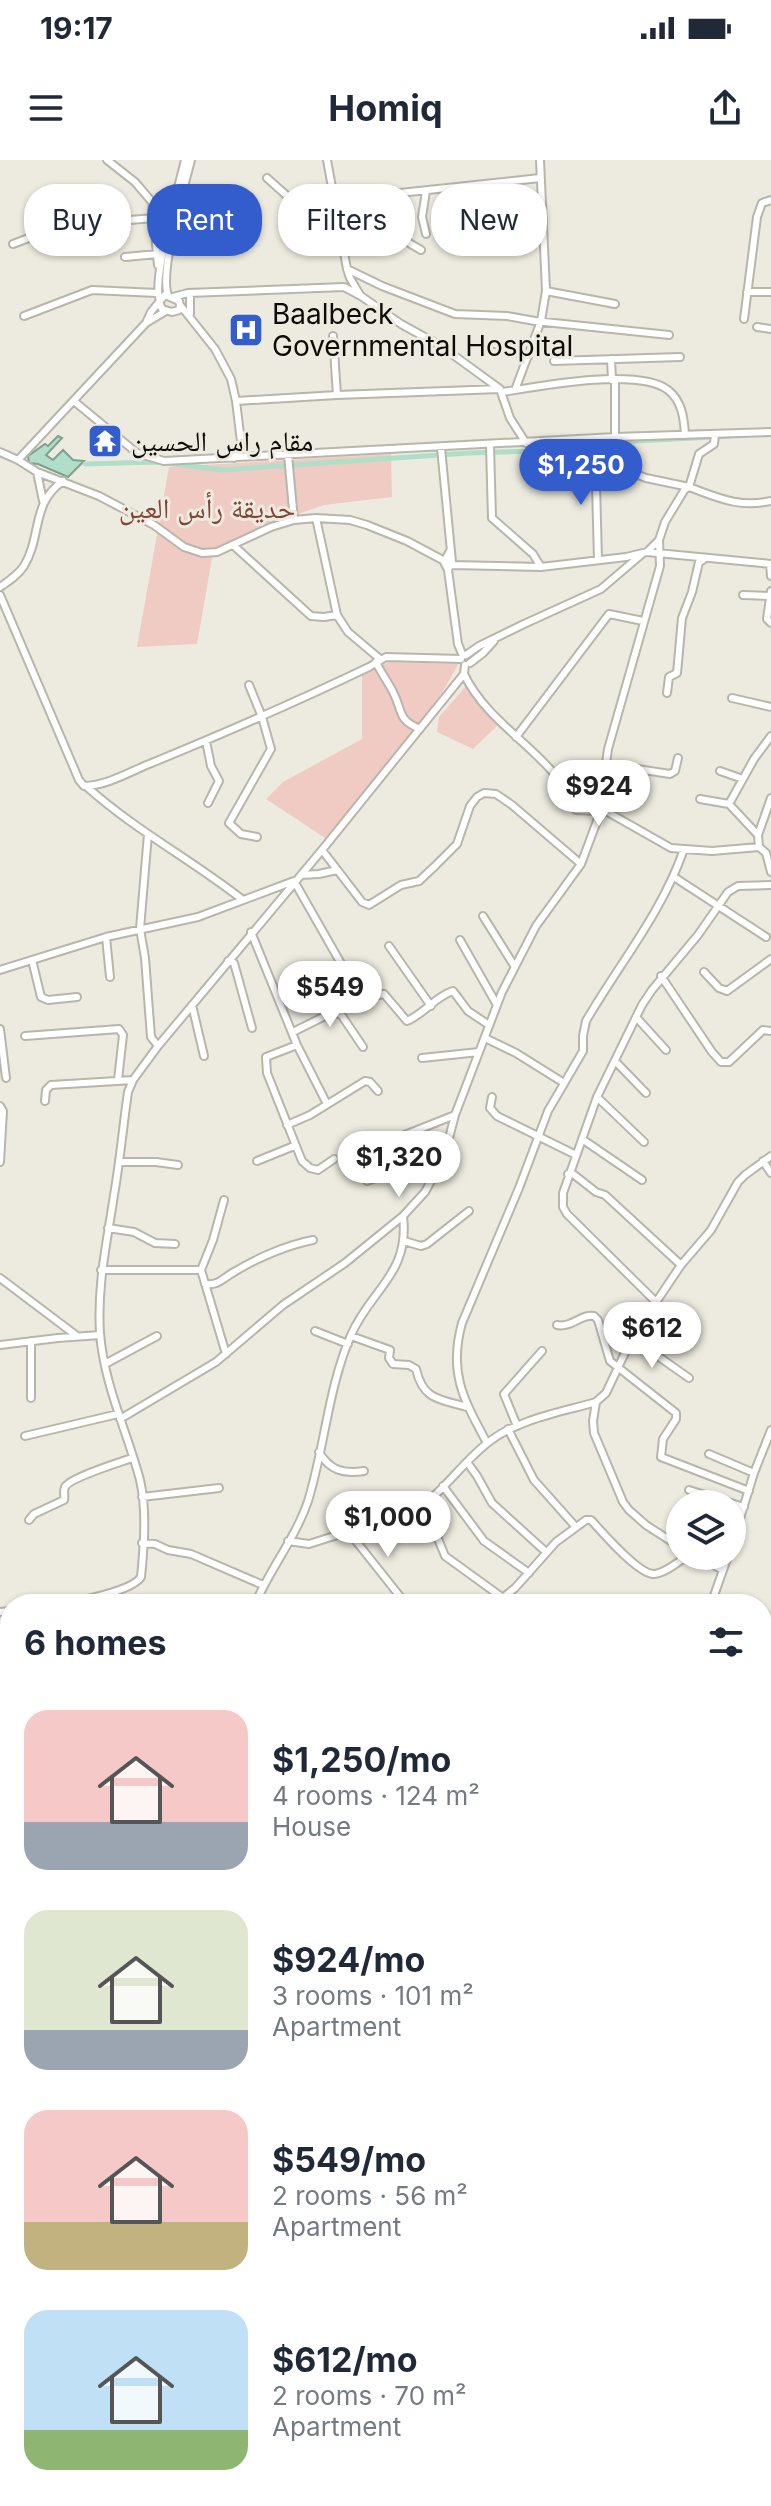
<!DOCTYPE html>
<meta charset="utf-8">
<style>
body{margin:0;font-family:Inter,"Noto Naskh Arabic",sans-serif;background:#f6f6f7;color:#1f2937;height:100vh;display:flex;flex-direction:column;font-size:30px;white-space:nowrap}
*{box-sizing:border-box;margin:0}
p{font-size:26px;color:#747a83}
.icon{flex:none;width:44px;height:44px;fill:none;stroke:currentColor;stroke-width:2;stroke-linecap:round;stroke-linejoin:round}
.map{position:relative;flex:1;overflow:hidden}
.side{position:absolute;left:0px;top:1434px;width:772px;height:912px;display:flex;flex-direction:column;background:#fff;border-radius:32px 32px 0 0;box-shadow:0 2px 6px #0004}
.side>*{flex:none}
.guide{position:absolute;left:24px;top:24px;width:724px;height:72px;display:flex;gap:16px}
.fabs{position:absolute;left:666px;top:1330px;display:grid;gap:16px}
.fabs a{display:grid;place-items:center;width:80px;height:80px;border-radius:50%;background:#fff;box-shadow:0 2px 6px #0004;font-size:40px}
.price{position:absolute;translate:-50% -68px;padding:0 18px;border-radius:28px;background:#fff;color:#222;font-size:26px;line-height:52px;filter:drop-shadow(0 2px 4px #0008)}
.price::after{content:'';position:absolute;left:50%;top:48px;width:24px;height:18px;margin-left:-12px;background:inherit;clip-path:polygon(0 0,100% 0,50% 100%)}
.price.on{background:#335dcd;color:#fff}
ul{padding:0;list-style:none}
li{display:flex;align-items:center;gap:24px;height:200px;padding:0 24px}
li span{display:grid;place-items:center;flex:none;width:224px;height:160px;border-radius:24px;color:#555}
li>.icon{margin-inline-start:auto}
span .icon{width:96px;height:96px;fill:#fffc;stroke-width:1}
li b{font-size:34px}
h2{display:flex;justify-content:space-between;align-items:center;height:96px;padding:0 24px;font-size:34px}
.pill{padding:0 28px;border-radius:32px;background:#fff;box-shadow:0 2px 6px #0004;font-size:28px;line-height:72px}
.pill.on{background:#335dcd;color:#fff}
.status{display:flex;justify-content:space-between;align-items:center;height:56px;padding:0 40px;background:#fff;direction:ltr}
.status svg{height:22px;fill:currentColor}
header{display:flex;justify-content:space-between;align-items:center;height:104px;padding:0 24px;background:#fff;font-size:36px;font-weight:700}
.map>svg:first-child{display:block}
.green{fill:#efcbc3}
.water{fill:#b0dec9;stroke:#7f9f8f;stroke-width:2}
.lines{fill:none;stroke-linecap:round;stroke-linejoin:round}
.canal{stroke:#b0dec9;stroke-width:5}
.minor-casing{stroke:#b8b6aa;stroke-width:10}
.minor{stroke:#fff;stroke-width:6}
.labels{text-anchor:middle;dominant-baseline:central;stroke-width:6;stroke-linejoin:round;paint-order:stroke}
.poi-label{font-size:28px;fill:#0d0c08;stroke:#edebdf;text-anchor:start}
.park-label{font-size:28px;fill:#814538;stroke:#edebdf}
</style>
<div class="status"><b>19:17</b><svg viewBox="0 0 49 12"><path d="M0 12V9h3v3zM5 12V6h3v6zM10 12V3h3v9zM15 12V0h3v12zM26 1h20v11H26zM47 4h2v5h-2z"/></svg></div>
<header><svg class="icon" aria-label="menu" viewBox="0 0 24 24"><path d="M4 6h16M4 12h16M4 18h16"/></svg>Homiq<svg class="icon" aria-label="share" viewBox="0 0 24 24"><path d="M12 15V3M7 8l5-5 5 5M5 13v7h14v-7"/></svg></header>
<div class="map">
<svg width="771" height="2346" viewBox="0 0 771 2346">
<rect width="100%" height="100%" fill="#edebdf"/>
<path class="green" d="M391 294 392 337 324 345 264 366 213 393 197 484 137 487 169 307Z
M390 502 458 504C429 564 367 627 325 678L266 639 283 622 362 579V514Z
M466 526 497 566 473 589 437 572 439 557Z"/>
<path class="water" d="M58 276 62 278 46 295 53 300 63 290 73 300 84 301 68 317 38 304 29 303 28 296 45 284 48 286Z"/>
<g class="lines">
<path class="canal" d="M85 304 157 302 223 310 468 293 539 291 582 284 730 276"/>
<g class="minor-casing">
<path id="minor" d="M107 0 135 22 152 42 158 105
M327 0 347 109 350 118 360 135
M267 18 295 43 336 47
M445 29 457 72
M368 36C380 62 397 77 421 90
M334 40 540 18
M426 74 422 57 426 31
M13 84 76 60 94 63 154 58
M125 97 158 94
M347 109 382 126 455 154 507 156 535 161 669 175
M546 131 615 144
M747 132H771
M165 135 179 141 180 146 179 150 172 152 162 149 159 142Z
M168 135C159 112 184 28 191 0
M173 137 188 133 344 127 361 136 401 164 441 186 500 229 510 258 526 283
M160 140C151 122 179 25 185 0
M180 145 215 189 231 219 236 241 241 282 234 298
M190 154V138
M24 156 92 130 157 133
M744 159 757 57 762 43 771 40
M146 163 151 152 159 142
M757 167 771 169
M333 176 337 235
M493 183 528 197
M611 199 612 220
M554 201 680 197
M615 220V277
M515 230 541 161 546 131 540 0
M503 232C539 226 639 207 668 230 682 241 684 258 685 275
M236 241 337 235 500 229
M75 242 137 293 164 301 615 277 771 272
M715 274 714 284 699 294 689 327C719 338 739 348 771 341
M539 282 552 294 581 295 600 300 646 318 689 327 685 329 665 362 659 380 647 392
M490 285 492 358 533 394 541 407
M441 288 452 402 448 410
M0 292 18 300 37 312 99 336 154 365 184 387 202 393 217 392 271 367 294 360 316 358 350 360 367 365 407 381 452 405 541 407 626 397 647 392 771 404
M288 295 294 360
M18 300 146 163 166 151
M37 312 43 341
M316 358 337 455 348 472 380 499
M233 385 311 456 324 457 337 455
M450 391 444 402 448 410 458 484 463 496
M598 400 596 324 600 300
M770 404 771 416
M0 427C9 421 18 415 24 406 42 376 31 343 63 321
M771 431 767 459 771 463
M0 435 79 620 84 626C107 626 133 610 154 602 227 572 298 541 369 507L386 497 461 499
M743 435 770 436
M466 495 479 486 524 464 601 429 642 394
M376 502C381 513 388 522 393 532 403 551 397 560 420 569
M470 503 483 493 494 481
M464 514C485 558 528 581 557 617 565 628 569 640 576 650L597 651
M249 525 262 557 271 589 229 663 241 674 257 677
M667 533 669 517 677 513 682 458 692 432 699 402 703 400
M732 538 771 547
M516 577 609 454 643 461
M206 581 211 606 219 621 208 643
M605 604 670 614 675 611 678 598
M720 611 743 619
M87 627C135 670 192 700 243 740
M771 638 758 675 759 687 766 693 771 712
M700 639 729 644 758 675
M729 644 754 599 771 576
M601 645 605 648 600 653 597 650Z
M604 647 602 631 608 589 660 406 659 380
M604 650 671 688 712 691 759 687
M148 674 140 769 145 798 151 877 158 886
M322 690 362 742 369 745 401 725 419 721 435 706 457 684 470 646 477 637 484 633 496 634 512 645 581 704
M301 715 319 714 337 710
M674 717 766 777
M483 756 515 807
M251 772 297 885 327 944
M106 777 110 817
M460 780 497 845
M389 786 431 846
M32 800 41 837 48 840 77 837
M228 801 234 803 252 868
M0 810 106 777 198 757 294 721 343 807 367 837 384 834 407 861C424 854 436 836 453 831L468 851 489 865
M704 812 719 828 727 831 771 799
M661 816 712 892 721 902H729L763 870 771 871
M192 845 204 896
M636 857 666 890
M0 869 6 918
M293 872 335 851 342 856 363 887
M25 876 119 869 123 875 118 920
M485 878 516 893 564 923
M297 885 266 897 267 913 302 1001 310 1008 318 1010 334 999
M422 898 479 892
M615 901 646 933
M492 937 490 948 497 956 576 995
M597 937 644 982
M45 941 46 930 51 925 133 920
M0 946 3 951 0 1002
M287 965 310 955 365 921 370 922 378 931
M582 979 642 1020
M257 1001 294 986
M763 1001 771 1013
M119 1002H156L178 1005
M568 1014H573L596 1032 605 1035 681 1105
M367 1021 383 1015 394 1007 385 987 387 982 455 955
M224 1040 213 1080 201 1110 226 1194
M108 1068 134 1072 155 1083 175 1084
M404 1081 421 1086 427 1084 469 1051
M101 1110H201
M0 1118 77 1176
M205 1124C218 1126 223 1118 234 1112 257 1098 287 1085 313 1080
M657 1143 567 1054 563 1047V1033L597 937 642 845 652 830 698 775 728 732 738 726 771 725
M557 1165C572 1168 580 1154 594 1156L598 1160 610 1201 676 1253V1259L663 1279 661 1297 749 1331
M315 1171 348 1184
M351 1176 390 1190 389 1198 393 1204 409 1205 416 1209C423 1240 439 1239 467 1247
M632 1178 689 1218
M0 1185 58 1178 100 1175
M105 1204 157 1176
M31 1238V1181
M596 1242 593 1261 594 1273 623 1342 629 1350 646 1365 680 1387
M120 1259 216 1202 283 1145 345 1103 403 1056
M517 1266 504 1234 542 1191
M508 1269 534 1320 575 1366
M25 1276 118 1254
M487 1283C464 1240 448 1213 462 1163L519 1028 548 951 583 891V876L586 861C619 804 662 753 684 689
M319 1292C330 1311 344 1314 364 1311
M709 1294 754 1313
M467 1302 477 1316 492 1343 546 1392
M443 1326 484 1381 529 1413
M689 1330 744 1347
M142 1337 219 1328
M424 1344 445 1396 503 1438
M29 1360 34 1354 64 1340C65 1336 63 1331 65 1327 69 1318 121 1302 132 1298
M348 1371 406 1444
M288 1381 309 1384 416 1350C444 1332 463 1301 490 1281 519 1259 562 1252 596 1242L606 1233 632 1178 681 1105 711 1070 738 1022 745 1015 771 996
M142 1383 155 1384 168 1390 191 1394 263 1425
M732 1384 754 1313 771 1270
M697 1396 723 1410
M67 1444C85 1439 132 1431 141 1417 144 1387 147 1350 140 1320 127 1271 104 1225 100 1173 97 1125 107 1082 114 1035 120 1001 123 966 128 932L133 920 158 886 322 690 464 514 465 505
M255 1444C270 1409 296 1377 308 1341 325 1286 328 1228 351 1175 371 1129 410 1114 403 1056L425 1032 437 1010 449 978 455 955 502 832 536 766 581 704 600 653
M388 1444 400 1438
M495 1444 515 1428 556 1382 586 1360H591C602 1372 637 1413 653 1414 664 1414 678 1402 687 1396
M711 1444 728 1396
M0 1452 10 1451
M762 1557 771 1556
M762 1618 771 1594
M762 1645 771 1639
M0 1648 10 1656
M762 1727H771
M0 1807 10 1816
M0 1870 10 1838
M763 1872 771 1876
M762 1893 771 1899
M762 1987 771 1993
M762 2101 771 2106
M762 2200 771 2178
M762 2225 771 2224
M66 2336 67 2346
M77 2336 92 2346
M111 2336 112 2346
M670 2336 717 2343
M307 2346 313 2336
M621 2346 623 2336"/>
</g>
<use href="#minor" class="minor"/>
</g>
<defs>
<g id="hospital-square" transform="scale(1.8)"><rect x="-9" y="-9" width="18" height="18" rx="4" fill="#335dcd" stroke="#edebdf"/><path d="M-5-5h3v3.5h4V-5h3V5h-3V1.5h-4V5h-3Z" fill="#fff"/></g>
<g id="temple-square" transform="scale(1.8)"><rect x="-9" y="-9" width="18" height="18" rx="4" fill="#335dcd" stroke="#edebdf"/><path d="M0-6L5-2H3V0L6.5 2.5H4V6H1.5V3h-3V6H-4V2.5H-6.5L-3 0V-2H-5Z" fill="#fff"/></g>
</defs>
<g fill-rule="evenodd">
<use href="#hospital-square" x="246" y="170"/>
<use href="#temple-square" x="105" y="281"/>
</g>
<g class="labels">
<g class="poi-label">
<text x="272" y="154">Baalbeck<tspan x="272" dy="32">Governmental Hospital</tspan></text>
<text x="131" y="281">مقام راس الحسين</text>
</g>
<g class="park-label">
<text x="207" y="348">حديقة رأس العين</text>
</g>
</g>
</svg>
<div class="fabs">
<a><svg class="icon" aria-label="layers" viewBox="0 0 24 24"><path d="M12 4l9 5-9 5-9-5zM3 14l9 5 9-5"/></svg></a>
</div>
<b class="price on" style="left:581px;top:347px">$1,250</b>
<b class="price" style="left:599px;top:668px">$924</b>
<b class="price" style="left:330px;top:869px">$549</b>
<b class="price" style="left:399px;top:1039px">$1,320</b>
<b class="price" style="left:652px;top:1210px">$612</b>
<b class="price" style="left:388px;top:1399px">$1,000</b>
<div class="guide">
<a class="pill">Buy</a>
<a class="pill on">Rent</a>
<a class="pill">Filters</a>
<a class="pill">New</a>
</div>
<section class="side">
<h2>6 homes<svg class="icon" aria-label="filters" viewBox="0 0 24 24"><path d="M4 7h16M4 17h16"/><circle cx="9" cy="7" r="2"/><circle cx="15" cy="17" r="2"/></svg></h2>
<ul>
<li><span style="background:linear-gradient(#f6c9c9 70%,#9aa5b1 0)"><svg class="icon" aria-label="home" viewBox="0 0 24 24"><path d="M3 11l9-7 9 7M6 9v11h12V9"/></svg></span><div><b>$1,250/mo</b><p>4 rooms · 124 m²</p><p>House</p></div></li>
<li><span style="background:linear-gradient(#dfe7d0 75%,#9aa5b1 0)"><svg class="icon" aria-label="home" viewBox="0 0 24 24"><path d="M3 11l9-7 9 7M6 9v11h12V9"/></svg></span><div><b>$924/mo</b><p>3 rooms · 101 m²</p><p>Apartment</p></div></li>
<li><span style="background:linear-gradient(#f6c9c9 70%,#c2b280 0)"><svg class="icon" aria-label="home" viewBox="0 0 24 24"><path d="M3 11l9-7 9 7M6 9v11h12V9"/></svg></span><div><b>$549/mo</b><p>2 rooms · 56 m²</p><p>Apartment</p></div></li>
<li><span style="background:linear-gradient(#bfe0f5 75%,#8fb573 0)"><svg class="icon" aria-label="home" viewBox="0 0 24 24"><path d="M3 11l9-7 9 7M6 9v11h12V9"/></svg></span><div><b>$612/mo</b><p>2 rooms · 70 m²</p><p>Apartment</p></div></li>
</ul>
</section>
</div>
